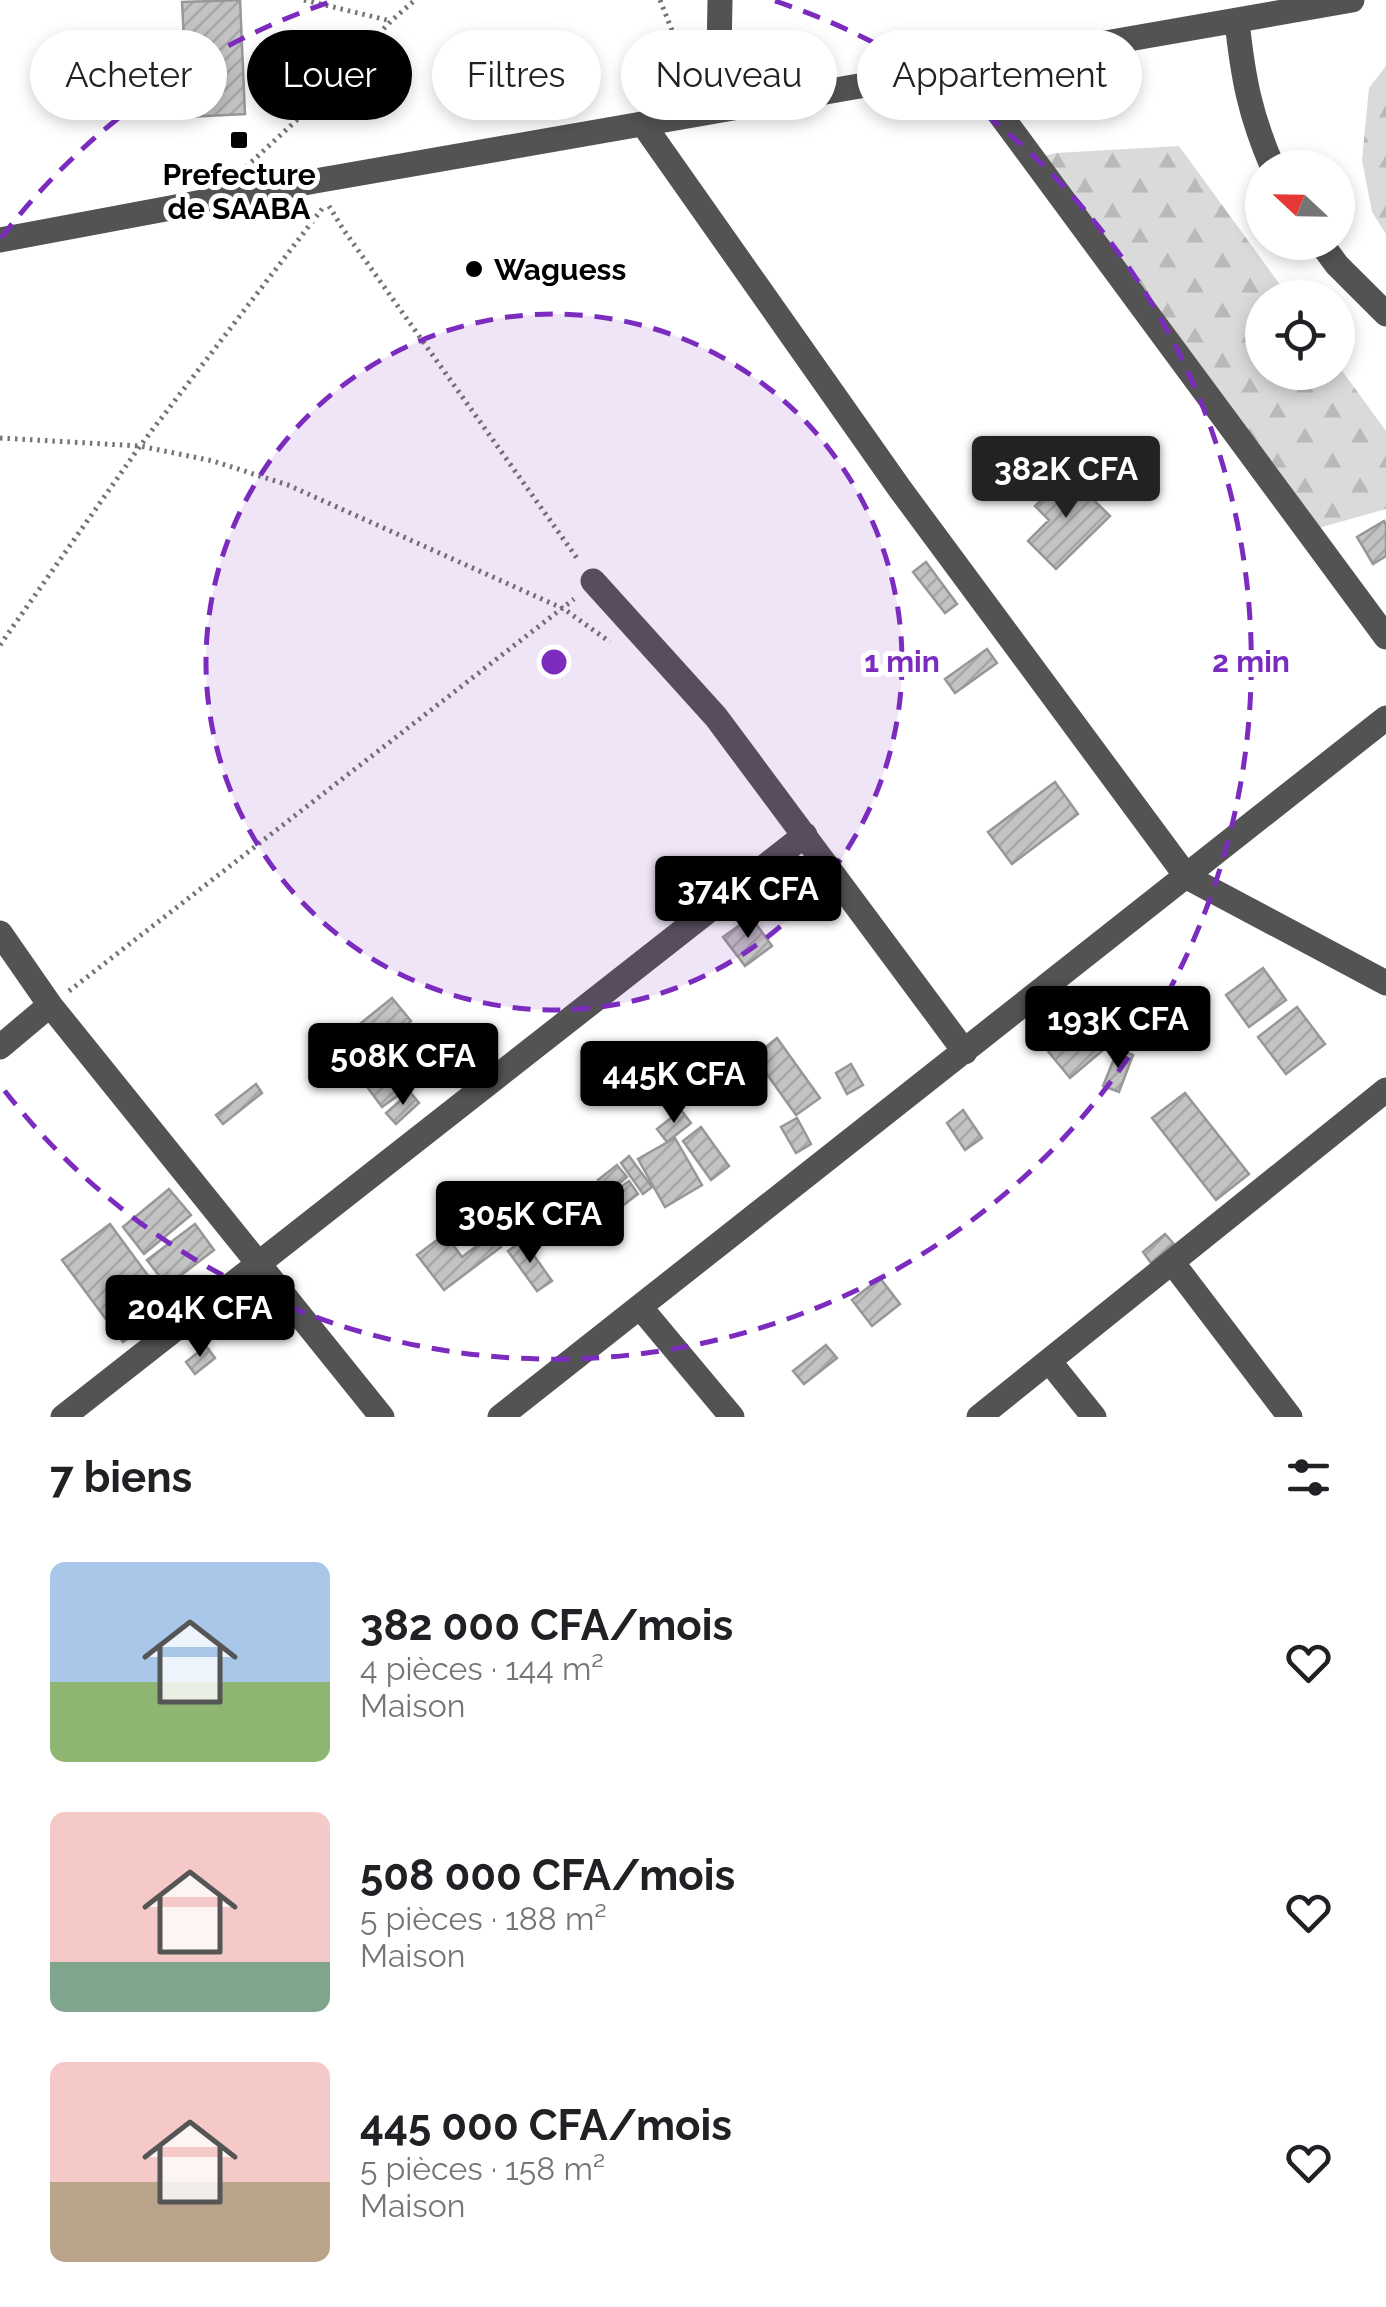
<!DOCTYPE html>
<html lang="fr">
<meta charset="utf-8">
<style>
body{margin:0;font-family:Raleway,sans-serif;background:#f2f2f2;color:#202124;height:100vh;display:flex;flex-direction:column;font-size:38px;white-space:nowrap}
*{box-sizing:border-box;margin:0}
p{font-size:32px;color:#757577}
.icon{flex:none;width:55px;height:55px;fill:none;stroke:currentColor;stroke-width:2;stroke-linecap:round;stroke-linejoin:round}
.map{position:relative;height:1417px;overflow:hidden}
.sheet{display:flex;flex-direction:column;background:#fff;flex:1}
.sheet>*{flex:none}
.banner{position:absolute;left:30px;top:30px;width:1328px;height:90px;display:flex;gap:20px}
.needle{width:65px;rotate:292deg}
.tools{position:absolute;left:1245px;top:150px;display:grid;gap:20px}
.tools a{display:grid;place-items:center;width:110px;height:110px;border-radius:50%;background:#fff;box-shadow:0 5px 15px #0003;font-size:50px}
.price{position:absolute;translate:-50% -85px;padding:0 22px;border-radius:10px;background:#000;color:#fff;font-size:32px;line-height:65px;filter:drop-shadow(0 2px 5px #0008)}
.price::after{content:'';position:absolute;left:50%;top:60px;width:30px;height:22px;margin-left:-15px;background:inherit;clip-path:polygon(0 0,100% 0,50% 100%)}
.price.current{background:#222;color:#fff}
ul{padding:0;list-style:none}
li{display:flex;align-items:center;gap:30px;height:250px;padding:0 50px}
li span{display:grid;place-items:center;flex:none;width:280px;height:200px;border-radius:15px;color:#555}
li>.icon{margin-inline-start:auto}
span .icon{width:120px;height:120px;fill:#fffc;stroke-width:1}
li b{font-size:42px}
h2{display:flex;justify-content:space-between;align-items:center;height:120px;padding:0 50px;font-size:42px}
.tag{padding:0 35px;border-radius:45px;background:#fff;box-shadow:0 5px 15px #0003;font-size:35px;line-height:90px}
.tag.current{background:#000;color:#fff}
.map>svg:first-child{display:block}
.forest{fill:url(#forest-firs)}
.building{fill:url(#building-hatch);stroke:#979797;stroke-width:2.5}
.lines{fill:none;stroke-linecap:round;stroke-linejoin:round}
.path{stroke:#757575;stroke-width:5;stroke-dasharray:2.5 5;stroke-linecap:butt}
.minor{stroke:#535353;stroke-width:25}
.ring{fill:none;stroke:#7b2cbf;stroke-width:5;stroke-dasharray:18 12}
.poi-dot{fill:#000;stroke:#fff;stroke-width:4}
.labels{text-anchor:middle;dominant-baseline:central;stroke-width:10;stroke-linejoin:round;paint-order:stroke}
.poi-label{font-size:30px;font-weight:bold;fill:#000;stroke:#fff}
.centre{fill:#7b2cbf;stroke:#fff;stroke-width:5}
.ring-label{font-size:30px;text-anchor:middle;font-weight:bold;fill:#7b2cbf;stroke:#fff;stroke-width:10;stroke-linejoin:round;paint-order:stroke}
</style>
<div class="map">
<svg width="1386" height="1417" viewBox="0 0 1386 1417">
<defs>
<pattern id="forest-firs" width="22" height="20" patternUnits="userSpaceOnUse" patternTransform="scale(2.5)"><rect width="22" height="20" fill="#dadada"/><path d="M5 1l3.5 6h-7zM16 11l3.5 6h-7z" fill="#b9b9b9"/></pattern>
<pattern id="building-hatch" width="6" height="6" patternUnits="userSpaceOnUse" patternTransform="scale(2.5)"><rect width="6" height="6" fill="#c3c3c3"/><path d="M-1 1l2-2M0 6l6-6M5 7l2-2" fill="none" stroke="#a6a6a6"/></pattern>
</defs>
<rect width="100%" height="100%" fill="#fff"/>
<path class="forest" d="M1386 66V234L1372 212 1362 160 1369 88Z
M1179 146 1289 297 1262 298V372H1338V365L1386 431V509L1315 529 1044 156 1056 153Z"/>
<path class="building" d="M240 0 245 114 188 117 182 2Z
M1067 474 1110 516 1056 569 1028 541 1049 520 1035 506Z
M1384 521 1386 525V556L1373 564 1357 537Z
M926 562 957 604 945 613 913 572Z
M987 649 997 663 955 693 945 679Z
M1055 782 1078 814 1012 864 988 832Z
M751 917 772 946 745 966 723 937Z
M1263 968 1286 1000 1249 1027 1226 995Z
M392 998 411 1021 353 1068 335 1044Z
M1297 1007 1325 1044 1286 1074 1258 1037Z
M1079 1022 1103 1050 1070 1078 1047 1050Z
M423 1030 441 1054 427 1065 409 1041Z
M777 1038 820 1098 796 1115 754 1056Z
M1118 1049 1133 1055 1119 1092 1103 1086Z
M384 1058 407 1089 382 1107 359 1076Z
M653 1059 671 1083 647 1101 629 1076Z
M851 1064 863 1085 847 1094 836 1073Z
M256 1084 262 1093 223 1124 216 1115Z
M410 1092 419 1103 396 1124 386 1113Z
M1185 1093 1249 1174 1216 1200 1152 1118Z
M681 1110 691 1123 667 1142 657 1129Z
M963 1110 982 1138 965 1150 947 1123Z
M797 1118 811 1144 796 1153 781 1127Z
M701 1127 729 1166 711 1180 683 1141Z
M675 1138 702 1185 665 1207 638 1159Z
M629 1156 652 1187 643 1194 621 1163Z
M617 1165 627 1177 608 1193 598 1180Z
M629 1181 638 1194 621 1207 611 1194Z
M169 1189 191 1215 144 1254 123 1227Z
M460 1192 501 1247 444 1290 417 1255 445 1234 462 1257 478 1245 446 1202Z
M110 1224 171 1307 123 1342 62 1260Z
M195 1224 214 1250 167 1286 147 1260Z
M1165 1234 1174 1244 1151 1263 1143 1252Z
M523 1240 552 1281 537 1291 508 1251Z
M880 1278 900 1304 872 1326 852 1300Z
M826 1345 837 1358 804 1384 793 1371Z
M206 1346 215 1358 195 1374 186 1362Z"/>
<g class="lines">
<path class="path" d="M304 0 391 21
M660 0 690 76
M246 167 300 117 391 21 415 0
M329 206 343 229 579 561
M0 438 140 446 213 461 288 485 564 609 610 642
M0 645 140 446 325 205
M69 991 574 599"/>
<path class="minor" d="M1237 21C1243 78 1250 115 1273 168
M965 67 1386 637
M718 110 720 0
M643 124 900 489 1187 877 1386 983
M0 240 315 181 1352 0
M1320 242 1337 265 1386 314
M593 581 716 717 965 1052
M0 933 50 1005 382 1417
M0 1047 50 1005
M1172 1262 1290 1417
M640 1307 732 1417
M1049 1361 1094 1417
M63 1417 805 835
M500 1417 1386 718
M979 1417 1386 1090"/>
</g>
<circle cx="554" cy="662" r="348" fill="#7b2cbf" fill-opacity=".12"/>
<g class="ring">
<circle cx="554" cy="662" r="348"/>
<path d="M1 238A697 697 0 0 1 333 1M775 1A697 697 0 1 1 1 1086"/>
</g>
<g class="poi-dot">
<rect x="229" y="130" width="20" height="20" rx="5"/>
<circle cx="474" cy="269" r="10"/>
</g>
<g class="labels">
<g class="poi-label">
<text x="239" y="174">Prefecture<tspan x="239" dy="34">de SAABA</tspan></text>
<text x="494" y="269" text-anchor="start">Waguess</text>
</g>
</g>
<circle cx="554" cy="662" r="15" class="centre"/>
<g class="ring-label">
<text x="902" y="672">1 min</text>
<text x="1251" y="672">2 min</text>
</g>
</svg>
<div class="tools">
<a><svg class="needle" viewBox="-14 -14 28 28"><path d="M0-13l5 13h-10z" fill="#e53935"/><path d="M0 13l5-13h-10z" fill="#757577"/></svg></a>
<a><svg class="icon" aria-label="locate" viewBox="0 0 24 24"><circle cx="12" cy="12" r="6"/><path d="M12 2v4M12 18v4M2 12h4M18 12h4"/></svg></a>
</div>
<b class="price current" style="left:1066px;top:521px">382K CFA</b>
<b class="price" style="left:748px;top:941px">374K CFA</b>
<b class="price" style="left:1118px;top:1071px">193K CFA</b>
<b class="price" style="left:403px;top:1108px">508K CFA</b>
<b class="price" style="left:674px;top:1126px">445K CFA</b>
<b class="price" style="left:530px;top:1266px">305K CFA</b>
<b class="price" style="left:200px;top:1360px">204K CFA</b>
<div class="banner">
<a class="tag">Acheter</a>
<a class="tag current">Louer</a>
<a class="tag">Filtres</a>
<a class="tag">Nouveau</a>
<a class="tag">Appartement</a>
</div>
</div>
<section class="sheet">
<h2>7 biens<svg class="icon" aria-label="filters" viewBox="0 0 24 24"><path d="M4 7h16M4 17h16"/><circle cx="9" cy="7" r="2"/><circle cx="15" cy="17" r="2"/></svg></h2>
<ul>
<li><span style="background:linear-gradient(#a9c7e8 60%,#8fb573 0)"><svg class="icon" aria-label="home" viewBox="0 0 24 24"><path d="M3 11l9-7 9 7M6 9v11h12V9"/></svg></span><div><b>382 000 CFA/mois</b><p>4 pièces · 144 m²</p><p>Maison</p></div><svg class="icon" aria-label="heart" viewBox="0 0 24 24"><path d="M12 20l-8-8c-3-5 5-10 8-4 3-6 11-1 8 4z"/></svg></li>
<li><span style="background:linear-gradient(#f6c9c9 75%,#7fa58c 0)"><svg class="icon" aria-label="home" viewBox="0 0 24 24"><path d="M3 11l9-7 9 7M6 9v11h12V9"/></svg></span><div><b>508 000 CFA/mois</b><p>5 pièces · 188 m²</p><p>Maison</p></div><svg class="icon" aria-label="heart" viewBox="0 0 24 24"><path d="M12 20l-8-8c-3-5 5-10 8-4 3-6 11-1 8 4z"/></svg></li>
<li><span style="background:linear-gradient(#f6c9c9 60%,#b9a48a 0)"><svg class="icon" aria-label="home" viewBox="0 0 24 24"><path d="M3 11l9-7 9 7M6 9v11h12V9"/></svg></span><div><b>445 000 CFA/mois</b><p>5 pièces · 158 m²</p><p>Maison</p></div><svg class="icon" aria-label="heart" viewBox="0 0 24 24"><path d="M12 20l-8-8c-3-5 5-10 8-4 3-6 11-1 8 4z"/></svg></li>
</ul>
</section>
